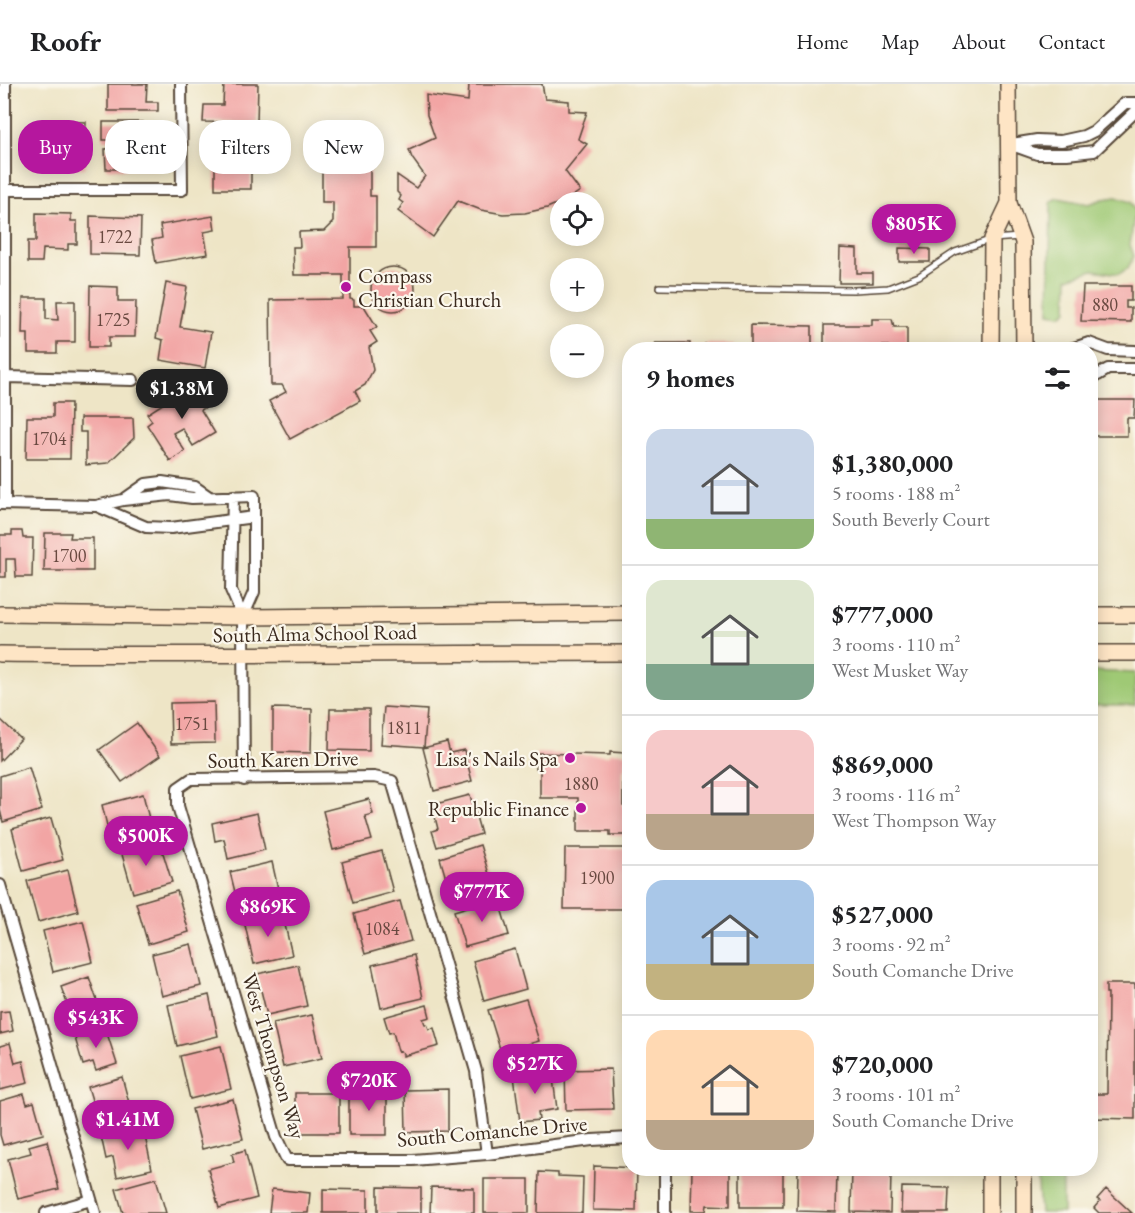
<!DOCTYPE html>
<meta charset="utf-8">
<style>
body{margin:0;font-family:"EB Garamond",serif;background:#f2f2f2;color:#202124;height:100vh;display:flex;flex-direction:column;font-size:22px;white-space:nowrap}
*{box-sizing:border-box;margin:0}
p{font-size:20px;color:#757577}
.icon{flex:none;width:33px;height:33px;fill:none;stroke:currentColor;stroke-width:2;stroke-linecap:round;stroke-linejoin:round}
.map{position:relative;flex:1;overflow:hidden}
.details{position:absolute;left:622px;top:258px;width:476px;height:834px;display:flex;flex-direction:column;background:#fff;border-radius:24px;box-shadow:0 3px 15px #0003}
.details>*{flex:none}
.banner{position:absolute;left:18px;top:36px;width:514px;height:54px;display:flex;gap:12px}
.controls{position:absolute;left:550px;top:108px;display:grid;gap:12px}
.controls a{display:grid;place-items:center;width:54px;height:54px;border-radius:50%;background:#fff;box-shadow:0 3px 15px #0003;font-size:30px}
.price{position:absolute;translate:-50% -51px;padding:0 14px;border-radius:21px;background:#b5179e;color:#fff;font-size:20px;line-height:39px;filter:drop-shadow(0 2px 3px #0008)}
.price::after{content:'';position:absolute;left:50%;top:36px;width:18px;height:14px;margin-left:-9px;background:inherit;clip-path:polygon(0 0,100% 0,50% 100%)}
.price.active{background:#222;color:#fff}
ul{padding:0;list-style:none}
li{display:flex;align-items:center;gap:18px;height:150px;padding:0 24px}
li+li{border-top:2px solid #e0e0e0}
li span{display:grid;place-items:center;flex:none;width:168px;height:120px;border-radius:18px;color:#555}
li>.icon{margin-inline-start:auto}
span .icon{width:72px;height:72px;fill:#fffc;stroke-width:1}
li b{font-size:26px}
h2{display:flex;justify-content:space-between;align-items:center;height:72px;padding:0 24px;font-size:26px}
.chip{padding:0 21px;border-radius:24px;background:#fff;box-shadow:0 3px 15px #0003;font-size:21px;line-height:54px}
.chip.active{background:#b5179e;color:#fff}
header{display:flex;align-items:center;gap:36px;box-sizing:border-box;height:84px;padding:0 30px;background:#fff;border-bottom:2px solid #e0e0e0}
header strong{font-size:28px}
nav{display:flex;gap:33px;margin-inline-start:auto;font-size:21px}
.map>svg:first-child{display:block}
.green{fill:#9fc975;stroke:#6d7a4a;stroke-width:1.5}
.building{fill:#f2a5a4}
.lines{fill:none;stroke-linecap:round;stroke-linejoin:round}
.lane-casing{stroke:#564637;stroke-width:8}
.street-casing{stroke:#564637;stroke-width:14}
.secondary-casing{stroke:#564637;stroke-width:18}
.lane{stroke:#fff;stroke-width:5}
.street{stroke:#fff;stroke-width:10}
.secondary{stroke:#fee5c5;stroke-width:15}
.poi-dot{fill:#b5179e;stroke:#fbf7ec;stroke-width:2}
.labels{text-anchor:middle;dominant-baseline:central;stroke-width:4.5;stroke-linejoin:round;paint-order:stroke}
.number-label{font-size:18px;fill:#694940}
.poi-label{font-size:21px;fill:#3b2a1e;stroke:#fbf7ec;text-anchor:end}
.street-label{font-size:21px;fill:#3b2a1e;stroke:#fbf7ec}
</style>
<header>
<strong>Roofr</strong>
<nav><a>Home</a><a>Map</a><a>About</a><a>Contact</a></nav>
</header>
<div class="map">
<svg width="1135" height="1129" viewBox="0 0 1135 1129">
<rect width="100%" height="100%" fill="#fbf7ec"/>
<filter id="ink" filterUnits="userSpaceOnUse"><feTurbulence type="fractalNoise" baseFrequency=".0167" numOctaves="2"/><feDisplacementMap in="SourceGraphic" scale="12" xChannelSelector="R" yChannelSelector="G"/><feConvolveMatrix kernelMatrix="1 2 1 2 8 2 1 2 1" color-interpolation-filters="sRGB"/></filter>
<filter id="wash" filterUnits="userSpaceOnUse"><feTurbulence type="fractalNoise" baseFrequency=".008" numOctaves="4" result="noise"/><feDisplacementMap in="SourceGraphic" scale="24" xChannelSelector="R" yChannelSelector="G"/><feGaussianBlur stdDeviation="1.35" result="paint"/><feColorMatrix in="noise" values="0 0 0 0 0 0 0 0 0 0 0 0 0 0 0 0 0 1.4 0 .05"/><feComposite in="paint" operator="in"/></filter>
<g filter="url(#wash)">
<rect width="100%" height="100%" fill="#eee5c6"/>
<path class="green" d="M1116 113 1131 118 1135 127 1130 161 1134 172 1128 184 1119 190 1093 186 1068 194 1067 226 1061 231 1049 229 1051 118 1058 114 1089 120 1103 115Z
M1091 587 1135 589V621H1091Z
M1037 1085H1063V1129H1040Z"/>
<g id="blocks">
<path class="building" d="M108 0H147L146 18H158V27H108Z
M224 0H258L257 39 203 38 204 21H223Z
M469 0H542L545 15 569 17V27L587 28 578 55 587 60 565 87 580 107 568 115 547 124 525 129 503 130 481 126 458 117 433 153 398 127 403 119 399 116 401 112 397 108V91L416 104 425 92 412 74 409 66 435 54 427 31 426 11 468 17Z
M36 37 86 38 85 84 28 83V63H36Z
M103 38H143V51H148V70H159V85H106L105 65 121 64V56H103Z
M322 42H370V112H376V163H350V215L354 216V222H364L377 243 370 247 377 258 369 263 373 286 365 301 355 307 360 317 290 355 269 317 286 308 282 301H271L270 216 343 215V191H294L293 163H300L299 148 324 147 333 138V118H322Z
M215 58H251V105H215Z
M36 129 71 130V137H77V160H68V166L43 165 42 178H28V157H36Z
M90 132 141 134 140 171 90 170Z
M213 132 215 146 204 148 208 170 156 179 152 156 162 154 160 141Z
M840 164 857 165V189H873V199H839Z
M899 164 930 165V178H899Z
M371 205a22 22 0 1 1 44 0a22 22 0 1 1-44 0Z
M166 199 187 203 180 243 211 248 205 284 160 276 163 256 156 254Z
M90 202 118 203V217H136L135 253H109V263H89Z
M1083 202H1131V217H1126V224H1131V238L1081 237Z
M23 214H46V235L58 236 57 217H75V258H57V269H28V250H22Z
M872 235H892L894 243H907V265L887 266 888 262H824V241H872Z
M751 241 812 242V261H817V266H751Z
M655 259H690V262H705V260H734V266H655Z
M200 296 214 318 201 326 215 349 193 362 182 344 173 349 185 367 170 377 147 341 152 337 147 330Z
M1090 316H1135L1134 334H1127V352H1090Z
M53 319H71L70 375H26L27 333H53Z
M80 334H133L134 354 108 379 86 381V348H80Z
M12 447H22L23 454H33L32 493H16L15 475H6V493H0V451H12Z
M45 449H71L70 454H93V487H44Z
M214 618 215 659 171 660 170 619Z
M384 623 427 626 424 663 381 660Z
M273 624 312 625 311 669 273 668Z
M330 625H369V667L329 666Z
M0 635 21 655 0 677Z
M137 639 160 672 122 698 99 666Z
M447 658 450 669 464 666 472 697 434 707 423 664Z
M610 668 626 669V685H623V722H625L626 751H610V747H578V714H540V685H536V669L610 671Z
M29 683 42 726 3 738 0 726V692Z
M143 710 152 747 111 758 102 721Z
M470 711 481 750 437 763 432 747 438 745 432 721Z
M369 715 373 730 365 732 372 756 333 766 323 727Z
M257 729 265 766 228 775 224 755 215 757 212 739Z
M51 734 63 776 23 787 12 745Z
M159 756 172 798 133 809 121 767Z
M480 761 493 803 452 815 440 774Z
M565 764H627V773H630V813H626V825H564Z
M382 767 393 808 353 819 342 778Z
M272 778 281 818 240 828 230 788Z
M68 786 78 827 38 838 27 797Z
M177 807 189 848 148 860 136 819Z
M498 814 509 851 465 863 454 827Z
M400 817 411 857 365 870 354 830Z
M282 828 292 871 254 880 244 837Z
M83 837 93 878 53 888 43 847Z
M627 837H630V908H627Z
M191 860 201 902 162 912 152 870Z
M515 865 526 905 484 917 473 877Z
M414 871 423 914 381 924 372 881Z
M298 881 307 922 267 931 257 890Z
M89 893 102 931 75 941 61 903Z
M1106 900H1135V1035L1090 1034V1010H1107L1108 909H1106Z
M209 911 218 952 177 962 168 921Z
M526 915 539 957 501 968 488 926Z
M427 921 430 933 423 935 425 940H427L429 945 434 944 439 962 403 972V969L398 967 393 948 389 949 384 933Z
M9 927 13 947 0 950V928Z
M312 931 322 974 283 983 273 939Z
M105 943 117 980 96 987 93 978 83 981 75 954Z
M10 959 15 979 23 977 28 999 0 1006V962Z
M221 962 231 1005 190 1015 180 972Z
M611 985 613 1025 566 1026 565 986Z
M552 987 557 1025 538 1028 539 1036 520 1038 514 992Z
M122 993 132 1030 99 1039 88 1003Z
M372 1003H387V1051H349V1008H372Z
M448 1005V1047L406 1048 405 1006Z
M295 1009H339V1049H295Z
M24 1010 27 1020 34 1018 43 1050 3 1061 0 1051V1017Z
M233 1015 243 1055 202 1065 192 1025Z
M143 1043 152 1085 117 1093 113 1073 106 1075 101 1052Z
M47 1057 59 1105 18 1115 8 1075 31 1069 29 1062Z
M245 1066 257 1114 219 1124 208 1085 234 1078 232 1070Z
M594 1082 637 1084 636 1127 593 1126Z
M692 1084H730V1122L707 1121 706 1127H691Z
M740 1084H783V1123H740Z
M852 1084H870V1089L891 1090 890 1129 851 1128Z
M798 1086 837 1087 836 1128 797 1127Z
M539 1088 558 1089V1092L583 1093 582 1129H538Z
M156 1094 166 1129H123L116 1105Z
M484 1095H529V1129H484Z
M378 1103 421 1104V1129H378Z
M431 1103 474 1104V1129H430Z
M902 1103 949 1104 948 1129H901Z
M272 1105 310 1109 308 1129H269Z
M323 1105 368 1106V1129H323Z
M1106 1105 1132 1129H1099L1094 1124 1100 1117 1097 1115Z"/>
</g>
</g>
<g filter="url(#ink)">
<use href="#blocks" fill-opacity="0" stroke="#564637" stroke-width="1.5"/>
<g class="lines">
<g class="lane-casing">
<path id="lane" d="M659 203 854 206 888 204 919 192 955 168 992 155 1020 153"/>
</g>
<g class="street-casing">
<path id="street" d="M1009 60 1037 70H1067L1094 67 1135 28
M1012 60 1037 56 1061 57 1084 52 1094 47 1125 19H1135
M5 106H182L181 0
M1068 266 1089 259 1108 266 1135 267
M1090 292 1098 291 1108 285H1135
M6 293 133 296
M233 412 231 506 243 533 244 696
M126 414 146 400 162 398 195 403 208 412
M0 420 96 422 123 416 170 411 192 414 254 412V508L243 533
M5 420V0
M97 422 146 443 171 444 254 433
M0 801 95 1129
M487 1070 476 987 392 697 374 693 191 695 178 704V722L276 1053 287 1076H413L487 1070 592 1056 630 1054
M46 1129 91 1116
M665 1129V1084"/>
</g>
<g class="secondary-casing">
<path id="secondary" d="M1008 0 1009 119 1023 158 1024 266
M991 266 992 155 1009 119
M0 530 243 533 630 529
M1090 531H1135
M1090 569H1135
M0 570C210 572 420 569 630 569
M990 1084V1129
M1024 1129V1084"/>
</g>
<use href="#lane" class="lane"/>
<use href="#street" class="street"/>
<use href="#secondary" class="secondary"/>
</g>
</g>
<g class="poi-dot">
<circle cx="346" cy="203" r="6"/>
<circle cx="570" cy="674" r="6"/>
<circle cx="581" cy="724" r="6"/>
</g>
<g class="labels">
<g class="number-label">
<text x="115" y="152">1722</text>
<text x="1105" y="220">880</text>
<text x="113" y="235">1725</text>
<text x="49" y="354">1704</text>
<text x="69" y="471">1700</text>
<text x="192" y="639">1751</text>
<text x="404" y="643">1811</text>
<text x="581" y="699">1880</text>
<text x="597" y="793">1900</text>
<text x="382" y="844">1084</text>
</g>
<g class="poi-label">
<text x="358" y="191" text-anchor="start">Compass<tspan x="358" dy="24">Christian Church</tspan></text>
<text x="558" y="674">Lisa's Nails Spa</text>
<text x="569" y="724">Republic Finance</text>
</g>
<g class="street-label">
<text transform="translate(315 549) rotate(-1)">South Alma School Road</text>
<text transform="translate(283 675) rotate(-1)">South Karen Drive</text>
<text transform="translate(274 972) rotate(73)">West Thompson Way</text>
<text transform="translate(492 1047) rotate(-5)">South Comanche Drive</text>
</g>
</g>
</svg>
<div class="controls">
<a><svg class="icon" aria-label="locate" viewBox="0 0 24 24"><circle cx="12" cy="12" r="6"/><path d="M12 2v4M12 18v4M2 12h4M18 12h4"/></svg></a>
<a>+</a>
<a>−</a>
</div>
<b class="price" style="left:914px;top:171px">$805K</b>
<b class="price active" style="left:182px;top:336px">$1.38M</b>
<b class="price" style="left:146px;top:783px">$500K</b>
<b class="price" style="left:482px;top:839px">$777K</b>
<b class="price" style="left:268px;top:854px">$869K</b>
<b class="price" style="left:96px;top:965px">$543K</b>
<b class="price" style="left:535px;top:1011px">$527K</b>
<b class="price" style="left:369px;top:1028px">$720K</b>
<b class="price" style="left:128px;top:1067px">$1.41M</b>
<div class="banner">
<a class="chip active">Buy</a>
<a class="chip">Rent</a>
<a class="chip">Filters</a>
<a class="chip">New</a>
</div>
<section class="details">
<h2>9 homes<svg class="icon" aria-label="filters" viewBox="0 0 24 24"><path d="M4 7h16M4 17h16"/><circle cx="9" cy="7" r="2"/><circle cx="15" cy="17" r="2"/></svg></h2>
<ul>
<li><span style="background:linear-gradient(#c9d6e8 75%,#8fb573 0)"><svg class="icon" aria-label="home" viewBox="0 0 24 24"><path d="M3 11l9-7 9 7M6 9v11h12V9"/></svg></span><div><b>$1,380,000</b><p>5 rooms · 188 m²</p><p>South Beverly Court</p></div></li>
<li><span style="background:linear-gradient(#dfe7d0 70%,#7fa58c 0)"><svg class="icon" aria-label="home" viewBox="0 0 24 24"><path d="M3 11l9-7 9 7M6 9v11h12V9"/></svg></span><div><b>$777,000</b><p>3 rooms · 110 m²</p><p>West Musket Way</p></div></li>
<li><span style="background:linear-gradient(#f6c9c9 70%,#b9a48a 0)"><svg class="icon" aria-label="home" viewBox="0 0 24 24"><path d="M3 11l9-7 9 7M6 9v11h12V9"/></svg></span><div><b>$869,000</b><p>3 rooms · 116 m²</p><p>West Thompson Way</p></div></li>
<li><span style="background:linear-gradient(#a9c7e8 70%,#c2b280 0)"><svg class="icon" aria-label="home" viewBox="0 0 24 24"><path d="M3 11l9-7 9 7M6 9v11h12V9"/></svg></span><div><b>$527,000</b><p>3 rooms · 92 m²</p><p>South Comanche Drive</p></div></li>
<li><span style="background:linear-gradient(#ffd9b3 75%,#b9a48a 0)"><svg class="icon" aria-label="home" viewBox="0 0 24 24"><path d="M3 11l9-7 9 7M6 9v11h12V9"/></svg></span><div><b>$720,000</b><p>3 rooms · 101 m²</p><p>South Comanche Drive</p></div></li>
</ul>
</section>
</div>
